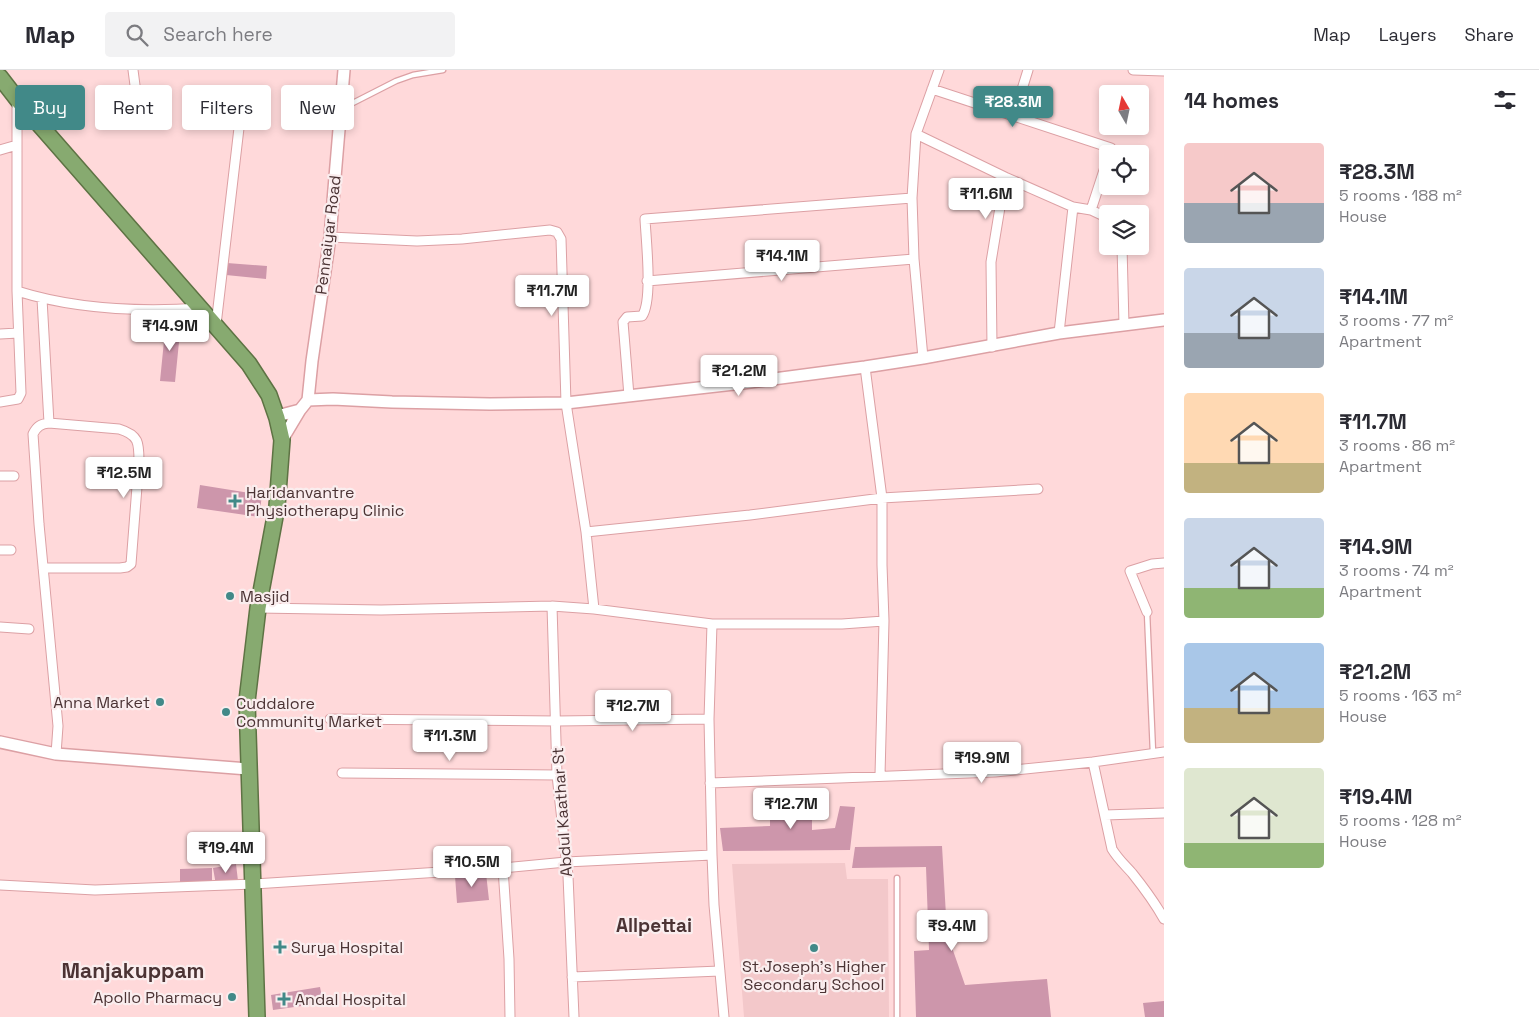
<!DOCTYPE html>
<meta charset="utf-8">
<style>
body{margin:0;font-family:"Space Grotesk",sans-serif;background:#f2f2f3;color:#2b2b33;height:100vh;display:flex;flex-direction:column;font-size:19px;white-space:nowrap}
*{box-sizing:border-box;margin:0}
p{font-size:16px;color:#7c7c81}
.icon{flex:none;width:28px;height:28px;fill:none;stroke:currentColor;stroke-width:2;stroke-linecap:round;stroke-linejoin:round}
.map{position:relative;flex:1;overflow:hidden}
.details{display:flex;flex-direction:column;background:#fff;width:375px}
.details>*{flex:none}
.hud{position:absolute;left:15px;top:15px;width:475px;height:45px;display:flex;gap:10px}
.needle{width:32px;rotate:351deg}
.buttons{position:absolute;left:1099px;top:15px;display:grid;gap:10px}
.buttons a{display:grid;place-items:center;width:50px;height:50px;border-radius:5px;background:#fff;box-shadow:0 2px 8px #0003;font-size:25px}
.price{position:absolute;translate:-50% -42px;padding:0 11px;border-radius:5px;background:#fff;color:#222;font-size:16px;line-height:32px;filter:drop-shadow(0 1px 2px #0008)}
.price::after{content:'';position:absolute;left:50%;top:30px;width:15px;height:11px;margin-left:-8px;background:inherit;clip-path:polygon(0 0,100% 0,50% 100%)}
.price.on{background:#418988;color:#fff}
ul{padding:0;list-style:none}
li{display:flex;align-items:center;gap:15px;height:125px;padding:0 20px}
li span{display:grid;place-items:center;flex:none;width:140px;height:100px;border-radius:5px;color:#555}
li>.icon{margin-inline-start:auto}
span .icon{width:60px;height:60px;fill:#fffc;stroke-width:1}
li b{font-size:21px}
h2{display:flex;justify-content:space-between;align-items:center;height:60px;padding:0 20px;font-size:21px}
.pill{padding:0 18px;border-radius:5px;background:#fff;box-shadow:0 2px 8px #0003;font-size:18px;line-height:45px}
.pill.on{background:#418988;color:#fff}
header{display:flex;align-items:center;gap:30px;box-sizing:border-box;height:70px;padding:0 25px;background:#fff;border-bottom:1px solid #e1e1e2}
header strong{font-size:24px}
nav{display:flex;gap:28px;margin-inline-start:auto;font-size:18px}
.search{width:350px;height:45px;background:#f2f2f3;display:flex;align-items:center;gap:12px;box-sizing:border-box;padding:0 18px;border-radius:5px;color:#7c7c81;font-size:19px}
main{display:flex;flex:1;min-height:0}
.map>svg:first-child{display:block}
.built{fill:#f3c8ca}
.building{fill:#cd96ab}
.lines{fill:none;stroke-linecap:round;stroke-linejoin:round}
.service-casing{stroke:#dca0a4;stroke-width:7}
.minor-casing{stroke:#dca0a4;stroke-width:11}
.tertiary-casing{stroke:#dca0a4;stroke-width:14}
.trunk-casing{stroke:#5e7344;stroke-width:18}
.service{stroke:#fff;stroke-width:4.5}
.minor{stroke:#fff;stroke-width:9}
.tertiary{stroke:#fff;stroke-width:11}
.trunk{stroke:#87aa70;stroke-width:15}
.poi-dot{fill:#418988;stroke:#faedee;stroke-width:2}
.labels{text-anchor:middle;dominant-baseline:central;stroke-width:4.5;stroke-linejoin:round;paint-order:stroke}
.street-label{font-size:16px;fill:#4b3334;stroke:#faedee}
.poi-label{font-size:16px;fill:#4b3334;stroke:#faedee;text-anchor:start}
.quarter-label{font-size:19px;font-weight:bold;fill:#4b3334;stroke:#faedee}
.district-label{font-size:21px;font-weight:bold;fill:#4b3334;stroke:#faedee}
</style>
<header>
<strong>Map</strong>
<div class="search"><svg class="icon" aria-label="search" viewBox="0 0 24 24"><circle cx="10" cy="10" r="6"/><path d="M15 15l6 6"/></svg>Search here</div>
<nav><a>Map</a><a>Layers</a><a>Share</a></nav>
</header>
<main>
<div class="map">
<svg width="1164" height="947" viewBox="0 0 1164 947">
<rect width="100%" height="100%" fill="#ffd9da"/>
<path class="built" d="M845 793 847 809H888L889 947H744L732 794Z"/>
<path class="building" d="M227 193 267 196 266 209 226 205Z
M166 251 181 252 175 312 160 311Z
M200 415 262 425 259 447 197 438Z
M812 725V760L835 758 840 736 855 737 850 780 723 781 720 758 770 756V727Z
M942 776 947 863 965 915 1047 909 1051 947H916L914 881 929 880 926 797 852 798 855 777Z
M236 794 238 811 216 815 213 798Z
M212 798V813H180V799Z
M486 803 489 830 457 833 455 806Z
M320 917 323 933 273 940 271 925Z
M1164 931V947H1145L1143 933Z"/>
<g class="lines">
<g class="service-casing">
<path id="service" d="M343 38 396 11 413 5 443 0
M1147 542 1153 683
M897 808V947"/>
</g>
<g class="minor-casing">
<path id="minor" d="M133 0 136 23
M1133 0 1164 1
M932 19 1111 78 1109 84
M17 30V221C74 239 141 242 201 238
M1014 45 1028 0
M916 64 1005 107 991 192 992 277
M0 80 17 75
M1108 88 1091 140 1108 148
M1005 107 1073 137 1091 140
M330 167 417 171 462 169 550 160 557 162 561 169 566 333 586 462 594 539
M1122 176 1124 255
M647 211 914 189
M42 229 49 353C41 354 37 356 33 364L39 454 58 656 56 684
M216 255 239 58
M1059 263 1073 137
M0 264 18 263
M923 288 914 189 912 128 916 64 939 0
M865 297 882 428V495L884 551 880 705
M629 326 623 252 627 247 642 246C653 231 646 170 645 149L912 128
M0 332 18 329 21 323 17 221
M0 406H14
M586 462 750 445 882 428 1038 419
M0 480H11
M43 498H120L127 497 131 494 139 391C139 373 139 365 119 359L49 353
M552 536 557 705 568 806 574 947
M258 538 381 540 552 536 594 539 712 554H842L884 551
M1147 542 1130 501 1152 494 1164 493
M0 557 29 559
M330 649 557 651 709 649
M1093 692 1164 682
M342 703 557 705
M710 713 995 702 1093 692 1112 779C1118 789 1125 795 1132 803 1144 818 1155 833 1164 849
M1105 745 1164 743
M712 785 709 649 712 554
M503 798 509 889 510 947
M0 815 95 820 254 814 503 798 566 792 712 785 714 835 724 947
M572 907 720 901"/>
</g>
<g class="tertiary-casing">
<path id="tertiary" d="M308 330 333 329 392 332 490 334 566 333 743 313 865 297 923 288 1059 263 1164 250
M308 330 312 291 330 167 344 0
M276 344 281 345 300 340 308 330
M282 370 300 340
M0 672 56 684 248 699"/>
</g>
<g class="trunk-casing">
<path id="trunk" d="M0 7 17 29 249 294 269 325 277 348 282 370 277 436 258 538 247 631 257 947"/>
</g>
<use href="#service" class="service"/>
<use href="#minor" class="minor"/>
<use href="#tertiary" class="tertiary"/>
<use href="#trunk" class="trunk"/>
</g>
<g class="poi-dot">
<path d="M232.5 423.5h5v5h5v5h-5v5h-5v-5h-5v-5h5z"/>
<circle cx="230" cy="526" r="5"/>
<circle cx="160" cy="632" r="5"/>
<circle cx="226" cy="642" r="5"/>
<path d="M277.5 869.5h5v5h5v5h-5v5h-5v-5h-5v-5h5z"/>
<circle cx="814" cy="878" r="5"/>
<circle cx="232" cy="927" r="5"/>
<path d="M281.5 921.5h5v5h5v5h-5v5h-5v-5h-5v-5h5z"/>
</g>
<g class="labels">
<g class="street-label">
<text transform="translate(328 165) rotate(-83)">Pennaiyar Road</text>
<text transform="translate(562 742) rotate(-94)">Abdul Kaathar St</text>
</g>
<g class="poi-label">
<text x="246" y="422">Haridanvantre<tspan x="246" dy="18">Physiotherapy Clinic</tspan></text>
<text x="240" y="526">Masjid</text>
<text x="150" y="632" text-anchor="end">Anna Market</text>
<text x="236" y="633">Cuddalore<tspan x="236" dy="18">Community Market</tspan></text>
<text x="291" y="877">Surya Hospital</text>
<text x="814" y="896" text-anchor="middle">St.Joseph's Higher<tspan x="814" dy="18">Secondary School</tspan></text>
<text x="222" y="927" text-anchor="end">Apollo Pharmacy</text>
<text x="295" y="929">Andal Hospital</text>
</g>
<g class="quarter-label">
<text x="654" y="855">Allpettai</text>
</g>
<g class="district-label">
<text x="133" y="900">Manjakuppam</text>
</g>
</g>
</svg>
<div class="buttons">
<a><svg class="needle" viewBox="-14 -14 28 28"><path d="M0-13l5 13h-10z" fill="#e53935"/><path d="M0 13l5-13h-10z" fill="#7c7c81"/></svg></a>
<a><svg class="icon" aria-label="locate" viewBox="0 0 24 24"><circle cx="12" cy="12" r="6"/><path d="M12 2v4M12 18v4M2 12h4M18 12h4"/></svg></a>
<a><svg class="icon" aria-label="layers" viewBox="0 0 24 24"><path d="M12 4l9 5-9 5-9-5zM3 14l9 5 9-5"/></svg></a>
</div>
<b class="price on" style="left:1013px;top:58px">₹28.3M</b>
<b class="price" style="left:986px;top:150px">₹11.6M</b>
<b class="price" style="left:782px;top:212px">₹14.1M</b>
<b class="price" style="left:552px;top:247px">₹11.7M</b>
<b class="price" style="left:170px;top:282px">₹14.9M</b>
<b class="price" style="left:739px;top:327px">₹21.2M</b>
<b class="price" style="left:124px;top:429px">₹12.5M</b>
<b class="price" style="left:633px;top:662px">₹12.7M</b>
<b class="price" style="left:450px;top:692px">₹11.3M</b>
<b class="price" style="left:982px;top:714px">₹19.9M</b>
<b class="price" style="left:791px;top:760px">₹12.7M</b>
<b class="price" style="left:226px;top:804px">₹19.4M</b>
<b class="price" style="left:472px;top:818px">₹10.5M</b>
<b class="price" style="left:952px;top:882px">₹9.4M</b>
<div class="hud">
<a class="pill on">Buy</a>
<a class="pill">Rent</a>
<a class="pill">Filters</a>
<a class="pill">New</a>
</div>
</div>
<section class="details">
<h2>14 homes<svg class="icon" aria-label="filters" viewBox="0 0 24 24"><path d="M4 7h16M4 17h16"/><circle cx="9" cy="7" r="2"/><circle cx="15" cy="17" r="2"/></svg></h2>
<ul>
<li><span style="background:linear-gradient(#f6c9c9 60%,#9aa5b1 0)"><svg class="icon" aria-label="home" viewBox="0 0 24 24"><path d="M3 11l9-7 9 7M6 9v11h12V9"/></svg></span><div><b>₹28.3M</b><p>5 rooms · 188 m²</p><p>House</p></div></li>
<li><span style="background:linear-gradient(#c9d6e8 65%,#9aa5b1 0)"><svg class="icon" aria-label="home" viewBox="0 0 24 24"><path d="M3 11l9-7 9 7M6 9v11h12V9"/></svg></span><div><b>₹14.1M</b><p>3 rooms · 77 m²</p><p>Apartment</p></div></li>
<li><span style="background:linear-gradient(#ffd9b3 70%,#c2b280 0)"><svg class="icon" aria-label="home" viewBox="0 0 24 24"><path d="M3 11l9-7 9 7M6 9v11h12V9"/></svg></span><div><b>₹11.7M</b><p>3 rooms · 86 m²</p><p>Apartment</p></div></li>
<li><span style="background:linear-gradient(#c9d6e8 70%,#8fb573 0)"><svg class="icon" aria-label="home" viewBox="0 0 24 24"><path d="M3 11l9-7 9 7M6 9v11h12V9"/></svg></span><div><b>₹14.9M</b><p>3 rooms · 74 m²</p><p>Apartment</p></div></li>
<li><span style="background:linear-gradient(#a9c7e8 65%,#c2b280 0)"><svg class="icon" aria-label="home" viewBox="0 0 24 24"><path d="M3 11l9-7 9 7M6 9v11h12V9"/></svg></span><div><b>₹21.2M</b><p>5 rooms · 163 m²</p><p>House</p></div></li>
<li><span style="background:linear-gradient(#dfe7d0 75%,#8fb573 0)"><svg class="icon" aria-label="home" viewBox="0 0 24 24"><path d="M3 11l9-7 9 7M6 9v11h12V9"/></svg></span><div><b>₹19.4M</b><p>5 rooms · 128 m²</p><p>House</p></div></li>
</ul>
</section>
</main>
